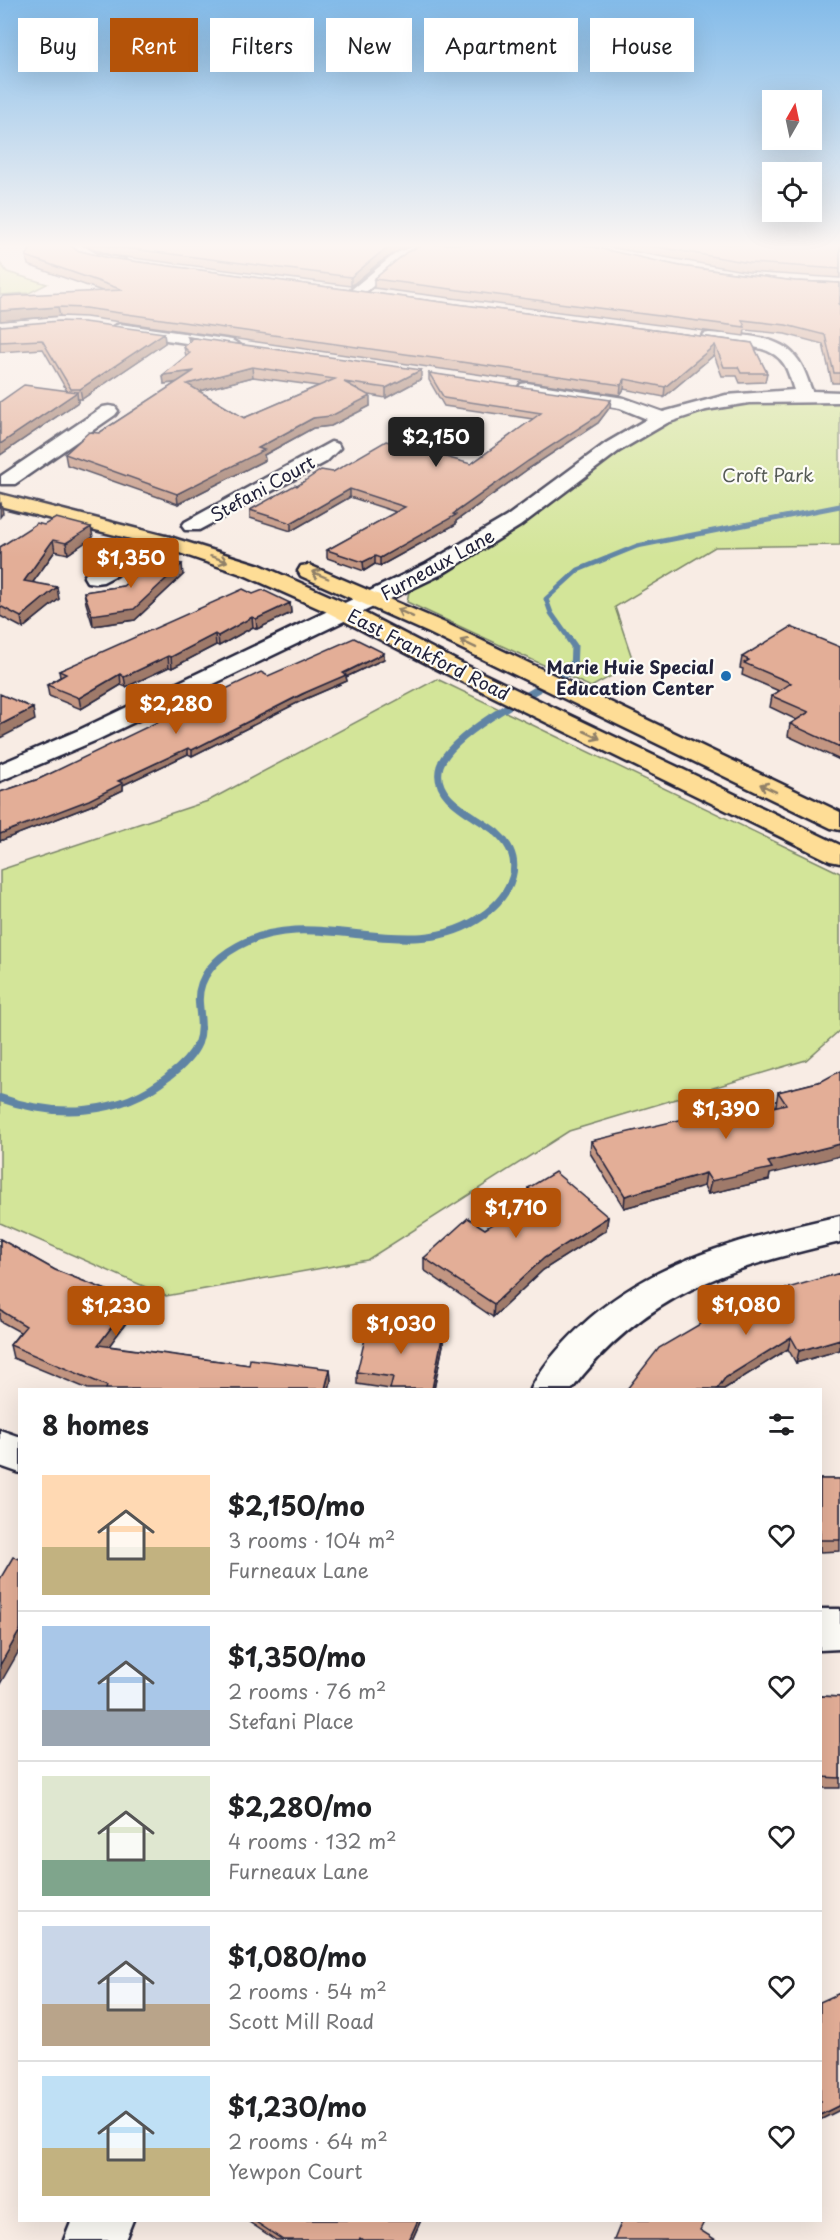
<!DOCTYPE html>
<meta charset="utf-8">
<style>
body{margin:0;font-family:"Playpen Sans",sans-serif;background:#f6f6f6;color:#202124;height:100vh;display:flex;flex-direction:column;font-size:22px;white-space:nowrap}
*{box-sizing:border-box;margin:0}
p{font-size:20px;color:#757577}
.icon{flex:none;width:33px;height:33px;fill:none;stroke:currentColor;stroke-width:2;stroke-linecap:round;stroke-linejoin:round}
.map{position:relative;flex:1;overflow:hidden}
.side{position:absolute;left:18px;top:1388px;width:804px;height:834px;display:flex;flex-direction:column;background:#fff;border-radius:0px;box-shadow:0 6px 24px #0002}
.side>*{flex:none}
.guide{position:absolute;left:18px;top:18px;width:804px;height:54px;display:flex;gap:12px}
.needle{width:39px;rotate:9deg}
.tools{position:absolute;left:762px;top:90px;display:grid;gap:12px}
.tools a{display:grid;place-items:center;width:60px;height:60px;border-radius:0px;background:#fff;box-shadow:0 6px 24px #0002;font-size:30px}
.price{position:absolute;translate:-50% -51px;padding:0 14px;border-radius:6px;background:#b45309;color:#fff;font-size:20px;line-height:39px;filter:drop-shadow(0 2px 3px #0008)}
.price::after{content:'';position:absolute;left:50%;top:36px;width:18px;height:14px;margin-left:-9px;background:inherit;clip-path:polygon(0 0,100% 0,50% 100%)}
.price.active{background:#222;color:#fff}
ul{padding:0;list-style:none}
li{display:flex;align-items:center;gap:18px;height:150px;padding:0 24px}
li+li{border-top:2px solid #e0e0e0}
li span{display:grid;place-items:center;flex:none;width:168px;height:120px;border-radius:0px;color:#555}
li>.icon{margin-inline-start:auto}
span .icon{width:72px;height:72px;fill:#fffc;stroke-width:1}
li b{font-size:26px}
h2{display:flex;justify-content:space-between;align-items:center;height:72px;padding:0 24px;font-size:26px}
.chip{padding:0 21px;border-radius:0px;background:#fff;box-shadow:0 6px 24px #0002;font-size:21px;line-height:54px}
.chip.active{background:#b45309;color:#fff}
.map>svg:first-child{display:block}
.green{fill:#d3e599;stroke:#7a846a;stroke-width:1.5}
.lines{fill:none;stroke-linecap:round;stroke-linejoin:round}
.stream-far2{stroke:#6184a4;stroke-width:5}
.stream-far1{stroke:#6184a4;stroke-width:7}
.stream{stroke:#6184a4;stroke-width:8}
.minor-casing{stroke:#22223b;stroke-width:5}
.major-casing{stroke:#22223b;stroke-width:5}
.minor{fill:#fdfcf7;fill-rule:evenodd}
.major{fill:#fedd96;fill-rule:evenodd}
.wall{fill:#c39682;stroke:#22223b;stroke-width:1.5;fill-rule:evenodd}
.shaded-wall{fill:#9f7a6a;stroke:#22223b;stroke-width:1.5}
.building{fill:#e3ae97;stroke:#22223b;stroke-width:1.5;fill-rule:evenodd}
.oneway{stroke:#908068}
.poi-dot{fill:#1f6fb2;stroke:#fdfcf7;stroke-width:2}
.labels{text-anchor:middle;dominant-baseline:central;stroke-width:4.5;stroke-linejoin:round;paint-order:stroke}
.far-park-label{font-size:18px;fill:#575c57;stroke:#fdfcf7}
.far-street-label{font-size:18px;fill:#22223b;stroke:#fdfcf7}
.far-poi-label{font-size:18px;font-weight:bold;fill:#22223b;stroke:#fdfcf7;text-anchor:end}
</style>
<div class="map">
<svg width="840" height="2240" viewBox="0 0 840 2240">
<rect width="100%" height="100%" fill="#f8ece4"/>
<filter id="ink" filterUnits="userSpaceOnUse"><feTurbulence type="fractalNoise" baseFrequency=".0167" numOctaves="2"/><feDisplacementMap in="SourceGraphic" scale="12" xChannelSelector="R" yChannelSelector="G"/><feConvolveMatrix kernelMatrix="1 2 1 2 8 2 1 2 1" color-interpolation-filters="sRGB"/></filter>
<g filter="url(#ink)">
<path class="green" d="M0 263 7 272 47 284 29 293 0 295Z
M771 401 840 402V545L715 547 615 607 634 664 591 687 407 602 409 591 463 563 650 431C689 413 728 406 771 401Z
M437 679 840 873V1030L806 1060 569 1131 367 1260 166 1296 0 1223V870L208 801Z"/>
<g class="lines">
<path class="stream-far2" d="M570 640 551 613 546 599 578 570 637 546 840 506"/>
<path class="stream-far1" d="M482 916C511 895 529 861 496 832 477 816 430 799 440 766 451 733 542 687 573 670L574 646 569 639"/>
<path class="stream" d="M0 1098C56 1118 120 1116 168 1077 180 1068 192 1057 198 1043 203 1029 200 1017 199 1003 197 977 216 958 238 946 315 902 409 970 484 915"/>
<g class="minor-casing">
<path id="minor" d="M66 244H80L97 254 124 259 126 262 119 266C98 264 78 263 66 244Z
M418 244H438L406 259 362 295H352L349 292 352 289 396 253Z
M120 324 232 340 240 345 232 350 114 332 112 329 114 326Z
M709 333C735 335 777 334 795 356 804 366 807 379 812 391L840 392V402L749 403 706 410 667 423 619 451 520 526 442 574 97 740 0 781V764L79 730 426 564 506 517 606 443 647 419 620 408 521 392 518 388 521 384 527 383 624 398 663 412 726 395 794 390C791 382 789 372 784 364 768 340 727 347 703 342L701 338 703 334Z
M109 406 115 407 118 411 115 415 15 484H1V476L103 407Z
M331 442 338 444 340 448 326 462 199 530H185L182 526 185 522Z
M166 536 173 538 176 542 173 546 103 582 95 583 87 582 84 577 87 572Z
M840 1216V1242C728 1268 645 1293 572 1389H531C542 1366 560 1346 579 1328 650 1260 746 1237 840 1216Z
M0 1430 20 1437V1473L0 1466Z
M820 1609H840V1649L820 1650Z
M72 2220H133L125 2240H64Z"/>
</g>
<g class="major-casing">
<path id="major" d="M0 494 173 538 260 565 341 601 459 662 840 845V863L830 861 443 672 325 611 244 575 159 546 0 506Z
M309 565 445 623 840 812V830L831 828 429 633 301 576 298 571 301 566Z"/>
</g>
<use href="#minor" class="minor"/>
<use href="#major" class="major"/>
</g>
<path class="wall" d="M80 244H418L400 250 380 262 351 286 110 255Z
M591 244H840V278L749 272Z
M588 247 680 266 795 281 840 283V383H832L823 344 785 334 745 330 744 336 374 288V279Z
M76 250 109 258 752 343 767 373 765 382 740 383 737 376H722L714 355 664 397 624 389 620 395 86 317 60 316 0 321 102 291 28 265 26 256Z
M0 326 164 333 165 343 82 399H78V402L0 455V402L67 391 43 349 0 352Z
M188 337 421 379 386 398 369 395 370 406 331 426 313 428 264 455 265 460 178 504 67 465 65 454 99 433 176 383 164 384 163 375 186 356 184 347 189 343ZM253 377 318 386 244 418 199 391Z
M429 373 610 407 598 423 528 469 456 521V524L380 566 375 564 364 571 327 558V550L396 512 350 497 291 531 250 518V510L297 486 333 472 471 464 533 419 444 406 429 380Z
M44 525 93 537 68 554 55 551 33 582 59 599 23 628 0 616V547Z
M183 575 135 620 93 626 86 603 84 592 123 586Z
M253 594 290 603 291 613 257 629 253 627 219 646 216 645 172 668 169 667 126 687 121 685 81 709 49 696 47 685 60 677 59 671Z
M840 647V760L788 736 790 724 797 720 770 707 772 696 779 691 742 675 743 669 740 668 742 657Z
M384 659 346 677 347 681 303 700 192 756 188 754 123 785V790L90 806 0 841V792L39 779 268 676Z
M822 1081 770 1174 769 1180 708 1194 704 1186 624 1208 590 1153 591 1141 739 1115 776 1106V1105L778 1092Z
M528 1188 608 1217 606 1230 543 1270 493 1317 424 1270V1258L485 1229 529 1202 527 1200Z
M0 1239 55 1270 132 1300 134 1312 109 1346 249 1365 330 1369 331 1381 329 1389H88L13 1358 10 1345 20 1332 0 1321Z
M840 1273V1350L796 1363 788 1349 724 1389H627Z
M443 1333V1345L434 1389H390L357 1384V1372Z
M820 1479H840V1551L820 1552Z
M820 1696 840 1697V1788H820Z
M246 2220H421L412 2240H276Z"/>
<path class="shaded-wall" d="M394 244H418L400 250 380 262 351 286V277L380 253Z
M58 307 60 316 0 321V311Z
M164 333 165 343 82 399 80 389Z
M715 345 714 355 664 397 665 387Z
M252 367 253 377 188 394 187 384Z
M421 370V379L386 398V388Z
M194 371 195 380 164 384 163 375Z
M625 379 624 389 620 395 621 385Z
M77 392 78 402 0 455V444Z
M370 396V406L331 426 313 428 264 455 265 460 178 504 177 494 258 448 313 418Z
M611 400 610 407 598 423 528 469 456 521V524L380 566V558L453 514Z
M350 489V497L291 531V523Z
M1 503 3 513 0 517V504Z
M91 527 93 537 68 554 66 543Z
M53 540 55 551 26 592 24 581Z
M375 556V564L364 571 363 562Z
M182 564 183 575 135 620 93 626 92 615Z
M57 587 59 599 23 628 21 617Z
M290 603 291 613 257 629 256 619Z
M252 617 253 627 219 646 218 636Z
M215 634 216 645 172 668 171 657Z
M384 653V659L346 677 347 681 303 700 192 756V750Z
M168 656 169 667 126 687 124 677Z
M120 674 121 685 81 709 79 698Z
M33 708 35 720 0 738V725Z
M188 748V754L123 785V790L90 806 0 841V834L118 781Z
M840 1144V1156L770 1174 769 1180 708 1194 711 1181 768 1162Z
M706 1173 704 1186 624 1208 625 1196Z
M608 1217 606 1230 543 1270 493 1317 494 1304 544 1258Z
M132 1300 134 1312 101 1357 98 1345Z
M443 1333V1345L434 1389H432Z
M791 1337 788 1349 724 1389H717L725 1378Z
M840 1339V1350L796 1363 799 1351Z
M330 1369 331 1381 329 1389H325Z
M20 1630V1649L0 1684V1665Z
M840 2105V2110L820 2120V2115Z
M418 2220H421L412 2240H409Z"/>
<path class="building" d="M34 244H70L76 250 109 258 752 343 767 373H741L738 367H724L715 345 665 387 625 379 621 385 85 308 58 307 0 311V298L3 296 123 290 26 256Z
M104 244H394L380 253 351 277 109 246Z
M424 244H579L680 266 795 281 840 283V304H838L840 305V373H834L825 335 786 325 742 320 745 327 374 279 407 252Z
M641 244H840V269L750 263Z
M59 321 84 322 164 333 80 389H71L42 340 0 342V326Z
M188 337 421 370 386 388 344 382 370 396 331 416 313 418 258 448 264 450 177 494 65 454 89 432 99 433 194 371 163 375 190 353 184 347 191 340ZM252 367 335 379 244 418 187 384Z
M429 373 611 400 599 415 528 461 453 514 456 515 380 558 375 556 363 562 327 550 405 507 350 489 291 523 250 510 295 485 297 486 321 470 333 472 386 441 471 464 541 413 444 398Z
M24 385 77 392 0 444V402Z
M56 518 91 527 66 543 53 540 24 581 57 587 21 617 0 606V547L37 523 44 525Z
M154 559 182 564 134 609 92 615 84 592 123 586Z
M243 589 253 594 263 590 290 603 256 619 252 617 218 636 215 634 171 657 168 656 124 677 120 674 79 698 47 685 66 674 59 671Z
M791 627 840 647V747L790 724 809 712 772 696 791 683 744 663 749 660 742 657Z
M354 638 384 653 343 673 346 675 302 694 192 750 188 748 118 781 123 783 89 800 0 834V792L39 779 261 672 268 676Z
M0 694 33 708 0 725Z
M840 1071V1144L768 1162 772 1168 711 1181 706 1173 625 1196 591 1141 734 1107 739 1115 786 1104 778 1092 822 1081Z
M555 1172 608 1217 544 1258 494 1304 424 1258 468 1218 485 1229 538 1196 528 1188Z
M0 1239 55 1270 132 1300 98 1345 249 1365 250 1359 330 1369 325 1389H106L107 1386 10 1345 26 1326 0 1310Z
M840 1273V1339L799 1351 791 1337 725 1378 717 1389H627L659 1348 736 1303Z
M369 1322 443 1333 432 1389H390L393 1377 357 1372Z
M820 1479H840V1540H820Z
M13 1557 20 1559V1630L0 1665V1579Z
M820 1696 840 1697V1778L820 1777Z
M840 1993V2105L820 2115V2002Z
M253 2220H418L409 2240H363L360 2238 359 2240H283Z
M622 2220H705L700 2230 716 2240H614Z"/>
<defs><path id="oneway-shaft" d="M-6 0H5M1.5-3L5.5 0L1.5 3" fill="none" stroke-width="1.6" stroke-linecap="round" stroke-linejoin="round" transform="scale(1.5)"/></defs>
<g class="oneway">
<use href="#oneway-shaft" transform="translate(219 559) rotate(18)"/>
<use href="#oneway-shaft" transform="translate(320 575) rotate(-157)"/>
<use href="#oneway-shaft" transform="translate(405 613) rotate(-155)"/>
<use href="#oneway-shaft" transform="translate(468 644) rotate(-154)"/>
<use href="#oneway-shaft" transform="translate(592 735) rotate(25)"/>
<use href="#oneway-shaft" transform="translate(768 788) rotate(-154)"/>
</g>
</g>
<linearGradient id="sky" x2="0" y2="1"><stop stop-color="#83bbe9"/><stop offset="0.44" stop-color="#fcf6f3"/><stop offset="1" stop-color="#fcf6f3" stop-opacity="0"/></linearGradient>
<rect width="840" height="558" fill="url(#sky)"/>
<circle class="poi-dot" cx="726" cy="676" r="6"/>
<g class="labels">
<g class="far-park-label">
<text x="768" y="474">Croft Park</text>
</g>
<g class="far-street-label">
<text transform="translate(262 488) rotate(-29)">Stefani Court</text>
<text transform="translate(437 564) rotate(-29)">Furneaux Lane</text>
<text transform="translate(429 654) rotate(27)">East Frankford Road</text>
</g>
<g class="far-poi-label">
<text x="714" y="666">Marie Huie Special<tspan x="714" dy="21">Education Center</tspan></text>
</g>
</g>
</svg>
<div class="tools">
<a><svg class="needle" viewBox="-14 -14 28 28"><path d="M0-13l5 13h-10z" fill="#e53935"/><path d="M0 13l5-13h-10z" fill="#757577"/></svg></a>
<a><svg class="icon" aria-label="locate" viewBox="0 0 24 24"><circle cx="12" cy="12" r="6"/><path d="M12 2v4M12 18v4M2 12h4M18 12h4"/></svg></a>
</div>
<b class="price active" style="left:436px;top:468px">$2,150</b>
<b class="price" style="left:131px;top:589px">$1,350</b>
<b class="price" style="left:176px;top:735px">$2,280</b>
<b class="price" style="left:726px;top:1140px">$1,390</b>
<b class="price" style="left:516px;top:1239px">$1,710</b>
<b class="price" style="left:746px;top:1336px">$1,080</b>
<b class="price" style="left:116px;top:1337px">$1,230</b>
<b class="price" style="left:401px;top:1355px">$1,030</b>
<div class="guide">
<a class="chip">Buy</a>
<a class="chip active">Rent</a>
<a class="chip">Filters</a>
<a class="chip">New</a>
<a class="chip">Apartment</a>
<a class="chip">House</a>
</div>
<section class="side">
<h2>8 homes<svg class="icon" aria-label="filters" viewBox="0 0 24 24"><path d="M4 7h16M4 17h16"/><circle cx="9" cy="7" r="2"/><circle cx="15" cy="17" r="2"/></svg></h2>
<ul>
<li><span style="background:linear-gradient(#ffd9b3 60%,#c2b280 0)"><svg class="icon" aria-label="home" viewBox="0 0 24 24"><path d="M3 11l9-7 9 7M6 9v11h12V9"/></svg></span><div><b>$2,150/mo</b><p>3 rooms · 104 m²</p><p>Furneaux Lane</p></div><svg class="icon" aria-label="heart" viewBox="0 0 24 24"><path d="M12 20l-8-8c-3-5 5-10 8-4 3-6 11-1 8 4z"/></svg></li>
<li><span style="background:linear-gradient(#a9c7e8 70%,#9aa5b1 0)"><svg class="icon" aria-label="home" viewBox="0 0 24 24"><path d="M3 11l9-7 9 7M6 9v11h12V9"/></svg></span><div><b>$1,350/mo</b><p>2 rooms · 76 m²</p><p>Stefani Place</p></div><svg class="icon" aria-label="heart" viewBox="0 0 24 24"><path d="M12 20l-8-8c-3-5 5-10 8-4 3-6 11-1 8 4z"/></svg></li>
<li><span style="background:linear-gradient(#dfe7d0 70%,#7fa58c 0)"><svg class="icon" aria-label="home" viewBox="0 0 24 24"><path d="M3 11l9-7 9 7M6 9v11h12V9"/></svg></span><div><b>$2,280/mo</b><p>4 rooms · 132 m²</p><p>Furneaux Lane</p></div><svg class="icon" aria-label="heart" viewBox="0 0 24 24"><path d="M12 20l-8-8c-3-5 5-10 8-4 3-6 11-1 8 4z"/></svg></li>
<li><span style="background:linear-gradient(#c9d6e8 65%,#b9a48a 0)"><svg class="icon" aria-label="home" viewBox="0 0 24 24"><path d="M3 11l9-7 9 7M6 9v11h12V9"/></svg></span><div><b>$1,080/mo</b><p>2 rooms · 54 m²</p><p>Scott Mill Road</p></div><svg class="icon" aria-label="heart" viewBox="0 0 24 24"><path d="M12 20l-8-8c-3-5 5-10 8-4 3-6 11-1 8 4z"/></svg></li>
<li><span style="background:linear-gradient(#bfe0f5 60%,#c2b280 0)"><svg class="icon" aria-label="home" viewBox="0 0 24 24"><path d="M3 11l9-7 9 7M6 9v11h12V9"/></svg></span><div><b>$1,230/mo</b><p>2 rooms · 64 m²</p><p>Yewpon Court</p></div><svg class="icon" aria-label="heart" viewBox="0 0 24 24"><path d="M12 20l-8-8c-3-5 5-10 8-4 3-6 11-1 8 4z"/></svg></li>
</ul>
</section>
</div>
